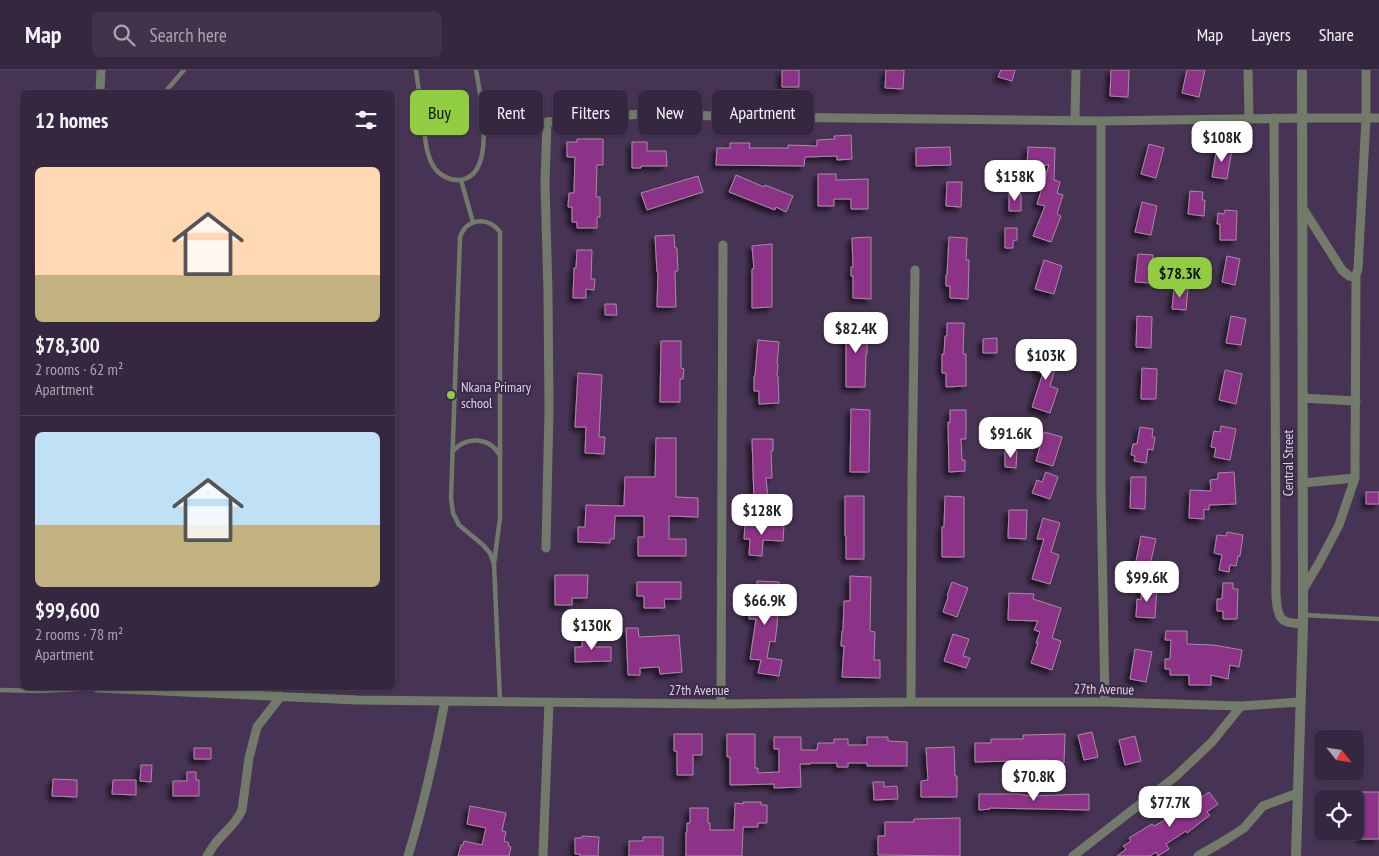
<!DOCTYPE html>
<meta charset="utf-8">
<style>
body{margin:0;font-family:"PT Sans Narrow",sans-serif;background:#40334a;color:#f1f3f6;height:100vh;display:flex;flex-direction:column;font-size:19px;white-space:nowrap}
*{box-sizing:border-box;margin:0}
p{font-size:16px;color:#aaa5b0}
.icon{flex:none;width:28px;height:28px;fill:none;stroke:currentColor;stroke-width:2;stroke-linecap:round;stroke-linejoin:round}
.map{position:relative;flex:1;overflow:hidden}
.details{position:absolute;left:20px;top:20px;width:375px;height:600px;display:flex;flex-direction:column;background:#35273f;border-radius:8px;box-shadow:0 1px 4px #0004,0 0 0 1px #4f4459}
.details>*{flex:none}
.hud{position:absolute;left:410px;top:20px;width:475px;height:45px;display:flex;gap:10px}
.needle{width:32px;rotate:120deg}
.tools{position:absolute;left:1314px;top:660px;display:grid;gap:10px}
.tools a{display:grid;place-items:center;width:50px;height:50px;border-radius:8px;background:#35273f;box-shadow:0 1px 4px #0004,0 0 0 1px #4f4459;font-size:25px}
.price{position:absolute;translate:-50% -42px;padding:0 11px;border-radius:10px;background:#fff;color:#222;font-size:16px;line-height:32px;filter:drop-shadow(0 1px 2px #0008)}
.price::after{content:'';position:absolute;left:50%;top:30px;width:15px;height:11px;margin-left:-8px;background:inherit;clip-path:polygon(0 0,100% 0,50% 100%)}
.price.active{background:#90cd41;color:#111}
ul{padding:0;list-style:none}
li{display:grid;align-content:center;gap:10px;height:265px;padding:0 15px}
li+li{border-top:1px solid #4f4459}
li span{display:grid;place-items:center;height:155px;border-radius:8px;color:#555}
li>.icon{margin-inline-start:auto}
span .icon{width:90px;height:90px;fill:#fffc;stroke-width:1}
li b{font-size:21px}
h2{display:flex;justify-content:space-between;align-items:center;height:60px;padding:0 15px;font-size:21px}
.chip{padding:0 18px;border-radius:8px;background:#35273f;box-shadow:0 1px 4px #0004,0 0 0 1px #4f4459;font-size:18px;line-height:45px}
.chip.active{background:#90cd41;color:#111}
header{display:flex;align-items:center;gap:30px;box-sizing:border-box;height:70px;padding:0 25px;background:#35273f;border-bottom:1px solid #4f4459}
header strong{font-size:24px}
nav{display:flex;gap:28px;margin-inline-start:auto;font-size:18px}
.search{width:350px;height:45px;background:#40334a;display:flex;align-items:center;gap:12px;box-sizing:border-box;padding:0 18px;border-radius:8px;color:#aaa5b0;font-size:19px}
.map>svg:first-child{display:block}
.building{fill:#8c3087;stroke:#ab89a7;filter:url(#shadow)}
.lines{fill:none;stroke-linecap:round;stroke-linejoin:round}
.service{stroke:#727b6a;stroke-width:4.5}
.minor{stroke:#727b6a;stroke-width:9}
.tertiary{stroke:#727b6a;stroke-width:10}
.poi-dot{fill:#90cd41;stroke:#3c2a49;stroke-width:2}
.labels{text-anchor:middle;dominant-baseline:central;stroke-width:4.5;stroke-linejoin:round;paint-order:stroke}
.poi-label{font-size:14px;fill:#ded3e7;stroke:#3c2a49;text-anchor:start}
.street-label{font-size:14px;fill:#ded3e7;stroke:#3c2a49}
</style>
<header>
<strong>Map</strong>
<div class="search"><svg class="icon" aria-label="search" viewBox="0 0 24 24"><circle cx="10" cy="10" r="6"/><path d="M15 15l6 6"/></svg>Search here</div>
<nav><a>Map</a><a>Layers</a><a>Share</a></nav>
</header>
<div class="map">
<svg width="1379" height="786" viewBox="0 0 1379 786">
<defs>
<filter id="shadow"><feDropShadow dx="-4" dy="4" stdDeviation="2.5" flood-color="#0009"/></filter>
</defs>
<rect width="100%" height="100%" fill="#473454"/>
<path class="building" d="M782 0H799V17H782Z
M886 0H904L903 19 885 18Z
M1001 0H1015L1012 11 998 7Z
M1111 0H1129L1128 27 1110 26Z
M1187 0H1205L1199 27 1182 23Z
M851 65 852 89 837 90V86L805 87 804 96 716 95 717 78H730V73H750L749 78H788V75L817 76V70L835 69 834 66Z
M577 69H603V95H597L596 127H600V147H597V158H577V152H572V137H568L569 123H574L575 87H567V72H577Z
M632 72H647V81H666L667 96H641V98H632Z
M1149 74 1164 78 1156 108 1141 104Z
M950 77 951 95 916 96V78Z
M1028 77 1055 78 1054 110 1060 112 1057 123 1063 125 1057 144 1061 146 1051 172 1033 166 1045 136 1037 134 1049 95H1027Z
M1217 77 1232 79 1227 109 1212 107Z
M818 104H836V110L868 109V139H851V129H834V136H818Z
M736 105 764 117 765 115 793 126 786 142 776 137 775 140 729 122Z
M698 106 703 122 647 140 641 123Z
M947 112H962L961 137 946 136Z
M1190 121 1203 122 1202 130H1205L1204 146 1188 144Z
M1009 124H1021V141H1009Z
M1142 132 1157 136 1151 165 1135 162Z
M1225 140 1237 141 1236 170H1220V154H1217L1218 143 1224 144Z
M1005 158H1017V170L1013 171V178H1005Z
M674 165 675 178H677L678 201H675L676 237H657L658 202H657L655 166Z
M871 167V229L853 228V206H851V197H853L852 168Z
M949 167 967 168 966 190H969L968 229 950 228V216H946V205H947Z
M772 174V237L752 238V199H754L752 176Z
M577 180H592L591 209H595L594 220 586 219V228H573L574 198H576Z
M1138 184 1153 185 1151 213 1135 212Z
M1227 186 1240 189 1235 215 1222 212Z
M1044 190 1062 196 1054 224 1035 219Z
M1174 219H1188L1186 240 1172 239Z
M605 234H616L617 245H605Z
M1137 246 1152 247 1151 278 1136 277Z
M1231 246 1246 249 1241 275 1226 273Z
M846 253H867V284H866L865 317H846Z
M947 253H964L963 284H966V316L946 317V303H942V284H944L945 266H947Z
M997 268V283H983V269Z
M758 270 779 272 777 294H778L777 306H778L779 333 759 334V321H754V306H755Z
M661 271H681V298L684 299 683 309H680V332H660Z
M1044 277 1060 282 1050 316 1058 319 1050 343 1032 337 1043 303 1036 301Z
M1142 298 1157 299 1156 329H1141Z
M1225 300 1242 304 1236 334 1219 330Z
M578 303 602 305 599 367H605L604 384 585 383 586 357H575Z
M851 339 870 340 869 402H850Z
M950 340H966V369H961L962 390H965V401L949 402 948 352 950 353Z
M1221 356 1236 359 1230 390 1214 387 1216 378 1211 377 1214 361 1220 362Z
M1140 357 1153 359 1152 367H1155L1153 380 1148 379 1146 393 1134 391 1135 386 1131 385 1133 374H1137Z
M1044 362 1062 367 1053 396 1036 391Z
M656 368H676V427L698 428V447L669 446V469H686V486H638V467H644V446H615L614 469H610V473L578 472V457H585L586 435 624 436 625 407H655Z
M752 369H773V381H771L772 408H766L768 429 754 430Z
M1005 381H1017L1016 398 1005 397Z
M1046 402 1058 407 1050 429 1032 423 1037 410 1042 412Z
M1234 402 1236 434 1209 435V440L1204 439V449L1189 448 1190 420 1211 421 1210 410 1218 409V403Z
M1131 407H1146L1145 439 1130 438Z
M1366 422H1379V434H1366Z
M845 426H864V489H846V466H845Z
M945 426 964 427V487H942V457H944Z
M1009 440H1027L1026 469 1008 468Z
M1043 448 1060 453 1051 482 1059 485 1050 514 1032 509 1044 469H1037Z
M750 451H762V454L784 455 783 471 763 470 762 486 749 485 750 469H744L745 455H750Z
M1227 462 1243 465 1240 486H1238L1236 496 1230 495 1229 502 1219 500 1222 485 1214 483 1217 465 1226 466Z
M1141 466 1156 469 1149 499 1135 496Z
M555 505H588L587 528H572V535H555Z
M850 506 871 507 870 561 875 562 874 590H880V608L842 607 844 576H841L842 561H843L844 531H850Z
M757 511 779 512 777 556 775 572 770 571 767 588 782 590 779 606 758 603 761 590 750 589 756 549H749V529H756Z
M637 512H681V529H664L665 538H644V526H637Z
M952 512 968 518 957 547 943 542 948 527 947 526Z
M1223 513H1233V519H1238L1237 549H1223V541H1217V529H1222Z
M1142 516H1157L1155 548 1136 547 1137 529 1141 530Z
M1009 523 1034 524 1033 529 1061 538 1052 568 1061 571 1052 600 1031 593 1038 573H1036L1040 562 1034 560 1038 551 1008 550Z
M626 558H638L639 567 679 565 682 602 660 604 659 597 640 598V605H628Z
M1166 561H1187V574L1213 575 1242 580 1239 597 1230 595 1228 609 1211 605V615H1189V605H1170V599H1165V589H1170L1171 570H1165Z
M582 564H595V577H611V591L575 592V577H582Z
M953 564 969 569 963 586 970 588 966 598 944 591Z
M1135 579 1152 582 1146 612 1130 609Z
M1092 662 1098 687 1084 690 1078 665Z
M674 664H702V685H693V705H677V681H674Z
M727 664H755V698H758V703L779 702V679H774V667H801V680H817L818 673H834V669H848V675H867V667H888V671L907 672V696H867V693H848V697H837V693H810V694H800L801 717 774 718V714L730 715V687H727Z
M1065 664 1064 693 1048 692V690L975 692V673H991V669H1023V665Z
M1135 666 1141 691 1125 695 1119 670Z
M954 677 955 706H957V727H921V711L928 710 926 678Z
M194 678H211V689H194Z
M141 695H152L151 712 140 711Z
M187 702H196V710H199V726H173V711H187Z
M53 709 77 710V727L52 726Z
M113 710H136V725L112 724Z
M873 712H884V717L897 716 898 729 874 730Z
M1209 722 1218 734 1207 742 1210 745 1187 763 1186 761 1166 774 1169 779 1158 786 1156 782 1150 786H1117L1126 779 1123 776 1131 771 1129 768 1152 754 1154 756 1163 751 1182 736 1179 733 1189 726 1194 733Z
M1362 722H1379V769H1361Z
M979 724H1017L1030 726 1089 724V740L990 738V739L979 740Z
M743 732H761V735H767V753H758V757H743L742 786H686V762H687V753H690V738H708V753H710V760H734L735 733 743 734Z
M470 736 506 743 502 761 506 762 504 771 509 773 508 776 511 777 509 786H458L461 775H463L464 771 482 775 486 758 467 754Z
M960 748V786L878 785V766H885V752H914V749Z
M582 766 599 767 598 786H580V784H575V768H582Z
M643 767H663V786H629V771H643Z"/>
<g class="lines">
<path class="service" d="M416 0C418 16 421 33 423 49 425 65 425 83 434 97 439 105 450 111 460 110 498 106 480 24 476 0
M165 22 184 0
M484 48 547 52
M461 110 473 152
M453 381C466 366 489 367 499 384
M494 494 500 448V162C488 146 467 148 460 167L451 428 453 443 459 455 483 475 490 483 494 494 500 631
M1304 545 1379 549
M0 620 40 621 97 618"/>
<path class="minor" d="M1248 0 1249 49
M100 22 101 0
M1274 48 1276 504C1276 515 1274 543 1283 550 1289 554 1296 553 1303 554
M1075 50 1076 0
M1101 51V421L1105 632
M1302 137 1342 200 1349 206 1353 207 1356 205 1358 199 1366 48V0
M1302 328 1356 331
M1302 413 1355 408
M546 478 549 339 548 222 545 113 547 52 641 44 755 47 1101 51 1302 48H1379
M1303 520 1319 493 1339 455 1355 408 1356 205
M97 618 357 630 721 634 911 632H1105L1241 636 1300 632
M911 632 912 410 915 200
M721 634 723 175
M207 786C211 780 214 774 219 769 228 759 237 752 242 740L249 688 257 657 281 626
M408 786C424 734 435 684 445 631
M543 786 549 632
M1073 786 1175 707 1212 672 1241 636
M1198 786 1224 771 1244 758 1263 736 1298 723"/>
<path class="tertiary" d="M1296 786 1303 554 1302 0"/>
</g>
<circle class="poi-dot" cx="451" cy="325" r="5"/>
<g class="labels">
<g class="poi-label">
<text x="461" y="317">Nkana Primary<tspan x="461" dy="16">school</tspan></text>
</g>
<g class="street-label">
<text transform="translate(1288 393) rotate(-90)">Central Street</text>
<text transform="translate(1104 619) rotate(1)">27th Avenue</text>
<text x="699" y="620">27th Avenue</text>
</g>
</g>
</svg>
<div class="tools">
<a><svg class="needle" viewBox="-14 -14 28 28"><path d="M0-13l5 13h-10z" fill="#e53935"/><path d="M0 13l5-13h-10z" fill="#aaa5b0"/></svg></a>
<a><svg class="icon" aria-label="locate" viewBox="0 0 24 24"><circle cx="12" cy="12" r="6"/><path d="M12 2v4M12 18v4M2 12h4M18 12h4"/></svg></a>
</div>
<b class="price" style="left:1222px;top:93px">$108K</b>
<b class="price" style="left:1015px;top:132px">$158K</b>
<b class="price active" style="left:1180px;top:229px">$78.3K</b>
<b class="price" style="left:856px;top:284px">$82.4K</b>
<b class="price" style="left:1046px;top:311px">$103K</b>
<b class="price" style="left:1011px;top:389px">$91.6K</b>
<b class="price" style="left:762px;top:466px">$128K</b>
<b class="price" style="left:1147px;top:533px">$99.6K</b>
<b class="price" style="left:765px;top:556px">$66.9K</b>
<b class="price" style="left:592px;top:581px">$130K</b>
<b class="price" style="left:1034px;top:732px">$70.8K</b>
<b class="price" style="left:1170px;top:758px">$77.7K</b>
<div class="hud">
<a class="chip active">Buy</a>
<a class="chip">Rent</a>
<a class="chip">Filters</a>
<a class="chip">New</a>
<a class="chip">Apartment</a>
</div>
<section class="details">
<h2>12 homes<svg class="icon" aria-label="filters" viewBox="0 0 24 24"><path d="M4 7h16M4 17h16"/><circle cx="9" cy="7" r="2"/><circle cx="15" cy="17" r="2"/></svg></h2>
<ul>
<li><span style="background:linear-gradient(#ffd9b3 70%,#c2b280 0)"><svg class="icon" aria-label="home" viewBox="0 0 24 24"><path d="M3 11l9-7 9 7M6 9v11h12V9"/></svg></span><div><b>$78,300</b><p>2 rooms · 62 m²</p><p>Apartment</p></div></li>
<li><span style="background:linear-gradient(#bfe0f5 60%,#c2b280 0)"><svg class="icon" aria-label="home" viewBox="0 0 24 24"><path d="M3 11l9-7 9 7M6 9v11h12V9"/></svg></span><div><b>$99,600</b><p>2 rooms · 78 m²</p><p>Apartment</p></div></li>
</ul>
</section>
</div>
